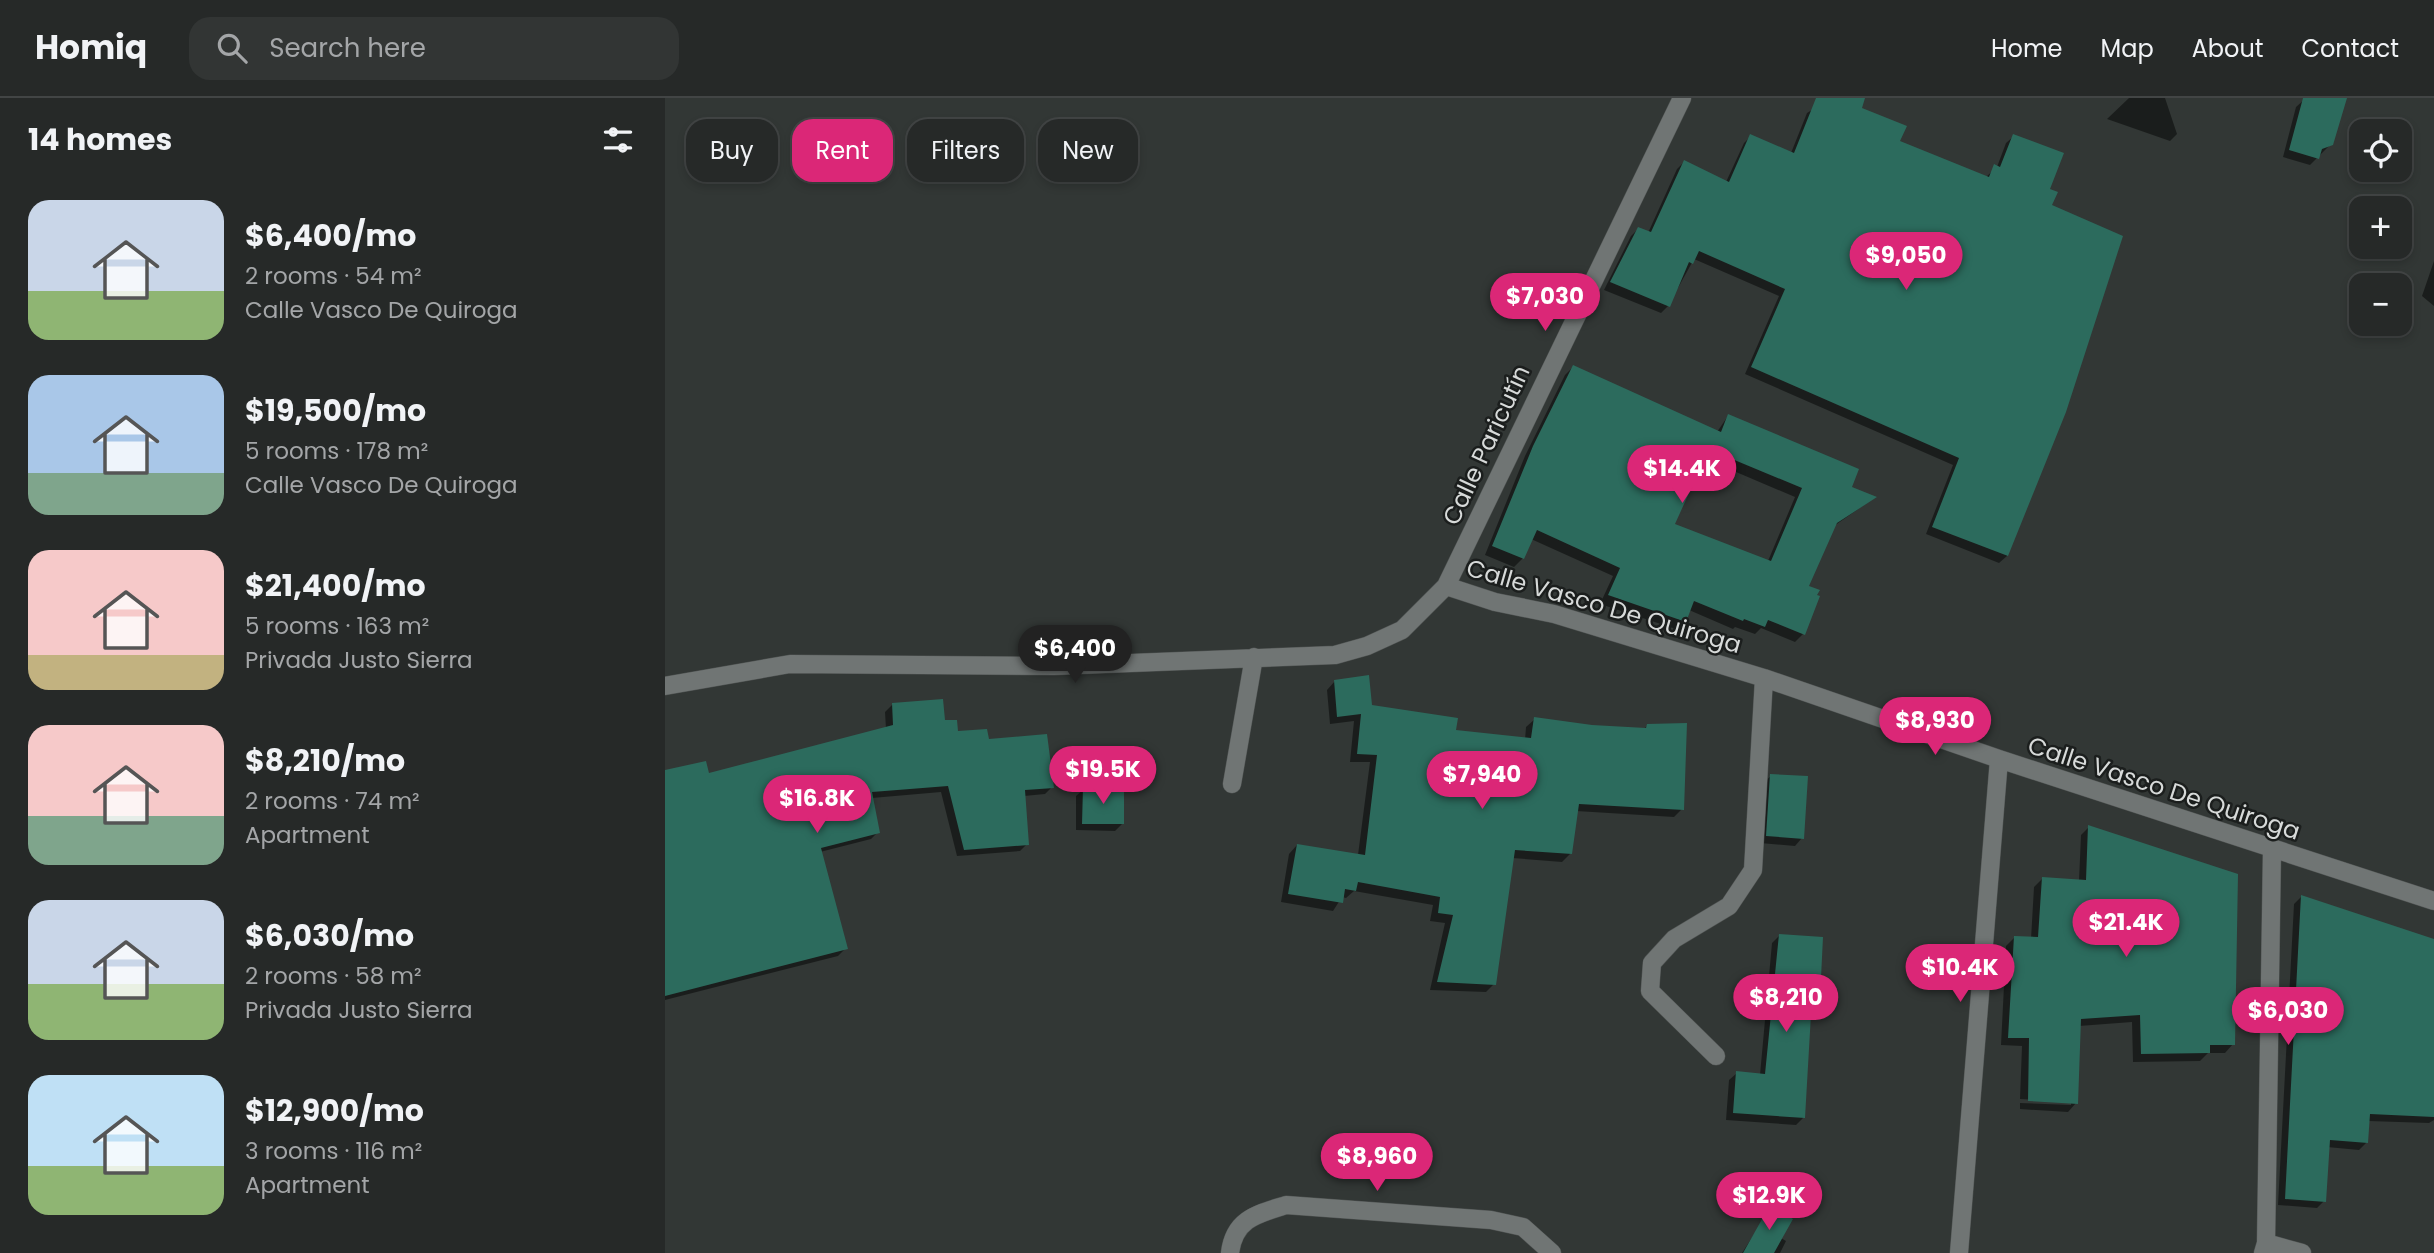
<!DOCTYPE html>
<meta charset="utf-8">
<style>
body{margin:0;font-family:Poppins,sans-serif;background:#323534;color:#f1f3f6;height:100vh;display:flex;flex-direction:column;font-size:26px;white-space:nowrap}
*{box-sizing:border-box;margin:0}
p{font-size:23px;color:#a4a6a8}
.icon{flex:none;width:38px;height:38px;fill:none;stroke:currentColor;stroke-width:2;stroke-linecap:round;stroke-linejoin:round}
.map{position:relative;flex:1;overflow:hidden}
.panel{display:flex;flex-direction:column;background:#262928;width:665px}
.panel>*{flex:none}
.top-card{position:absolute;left:21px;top:21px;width:665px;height:63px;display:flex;gap:14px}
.controls{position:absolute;left:1684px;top:21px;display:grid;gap:14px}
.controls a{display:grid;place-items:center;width:63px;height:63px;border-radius:14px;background:#262928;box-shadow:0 4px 10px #0003,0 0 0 2px #424545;font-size:35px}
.price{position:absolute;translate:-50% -60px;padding:0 16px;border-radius:24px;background:#db2777;color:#fff;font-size:23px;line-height:46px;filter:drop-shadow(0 2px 4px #0008)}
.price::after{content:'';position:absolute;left:50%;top:42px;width:21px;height:16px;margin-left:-10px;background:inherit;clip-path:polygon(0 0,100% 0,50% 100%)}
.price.current{background:#222;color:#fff}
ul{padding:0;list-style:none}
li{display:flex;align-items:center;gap:21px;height:175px;padding:0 28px}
li span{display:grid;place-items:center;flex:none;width:196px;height:140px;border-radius:21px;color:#555}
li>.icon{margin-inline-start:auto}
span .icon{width:84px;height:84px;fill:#fffc;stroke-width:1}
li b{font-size:30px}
h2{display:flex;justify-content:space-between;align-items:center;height:84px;padding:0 28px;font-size:30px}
.chip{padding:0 24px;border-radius:21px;background:#262928;box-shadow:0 4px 10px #0003,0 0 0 2px #424545;font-size:24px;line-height:63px}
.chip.current{background:#db2777;color:#fff}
header{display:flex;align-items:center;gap:42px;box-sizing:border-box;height:98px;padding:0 35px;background:#262928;border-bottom:2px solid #424545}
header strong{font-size:33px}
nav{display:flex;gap:38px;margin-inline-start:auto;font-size:24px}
.search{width:490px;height:63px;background:#323534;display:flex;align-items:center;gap:18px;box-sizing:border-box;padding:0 24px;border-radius:21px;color:#a4a6a8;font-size:26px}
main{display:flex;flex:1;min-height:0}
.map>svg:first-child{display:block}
.shadow{fill:#0007;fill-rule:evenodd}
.building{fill:#2c6b5d;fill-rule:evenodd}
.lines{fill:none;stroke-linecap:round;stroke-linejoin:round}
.minor-casing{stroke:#4f5352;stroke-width:19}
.minor{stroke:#707574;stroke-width:18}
.labels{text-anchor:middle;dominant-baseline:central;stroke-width:5;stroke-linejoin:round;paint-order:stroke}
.street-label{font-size:24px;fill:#d7dad9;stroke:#1b1e1d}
</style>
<header>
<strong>Homiq</strong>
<div class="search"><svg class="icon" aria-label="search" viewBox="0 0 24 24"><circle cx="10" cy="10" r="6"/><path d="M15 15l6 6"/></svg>Search here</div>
<nav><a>Home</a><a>Map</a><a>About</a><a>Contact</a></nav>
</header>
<main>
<section class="panel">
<h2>14 homes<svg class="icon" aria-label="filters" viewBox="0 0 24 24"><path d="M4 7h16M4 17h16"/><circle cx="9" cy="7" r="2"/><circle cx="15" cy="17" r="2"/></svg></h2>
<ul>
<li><span style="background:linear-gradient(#c9d6e8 65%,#8fb573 0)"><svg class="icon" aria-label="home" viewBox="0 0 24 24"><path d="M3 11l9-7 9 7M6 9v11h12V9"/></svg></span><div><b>$6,400/mo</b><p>2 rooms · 54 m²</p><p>Calle Vasco De Quiroga</p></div></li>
<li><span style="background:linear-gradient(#a9c7e8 70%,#7fa58c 0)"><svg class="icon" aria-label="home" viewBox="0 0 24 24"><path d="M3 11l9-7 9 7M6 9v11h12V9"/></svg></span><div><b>$19,500/mo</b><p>5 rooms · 178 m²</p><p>Calle Vasco De Quiroga</p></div></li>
<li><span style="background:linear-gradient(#f6c9c9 75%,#c2b280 0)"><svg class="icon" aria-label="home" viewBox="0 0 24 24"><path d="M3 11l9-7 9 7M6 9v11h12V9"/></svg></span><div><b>$21,400/mo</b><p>5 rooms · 163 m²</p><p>Privada Justo Sierra</p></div></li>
<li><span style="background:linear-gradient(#f6c9c9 65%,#7fa58c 0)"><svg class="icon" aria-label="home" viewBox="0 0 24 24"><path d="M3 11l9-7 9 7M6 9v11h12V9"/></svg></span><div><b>$8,210/mo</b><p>2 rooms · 74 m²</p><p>Apartment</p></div></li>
<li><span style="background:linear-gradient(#c9d6e8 60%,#8fb573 0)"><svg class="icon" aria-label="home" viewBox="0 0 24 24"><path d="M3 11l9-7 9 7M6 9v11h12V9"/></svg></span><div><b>$6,030/mo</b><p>2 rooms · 58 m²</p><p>Privada Justo Sierra</p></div></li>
<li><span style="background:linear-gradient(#bfe0f5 65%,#8fb573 0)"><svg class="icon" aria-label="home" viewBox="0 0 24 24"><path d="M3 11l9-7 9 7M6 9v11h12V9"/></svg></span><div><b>$12,900/mo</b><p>3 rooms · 116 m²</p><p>Apartment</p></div></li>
</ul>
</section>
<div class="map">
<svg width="1769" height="1155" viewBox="0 0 1769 1155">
<rect width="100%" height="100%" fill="#323735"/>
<path class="shadow" d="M1166 0H1198L1195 11 1233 44 1321 79 1332 69 1341 45 1349 38 1382 92 1384 108 1342 458 1334 465 1261 436 1288 367 1080 276 1114 198 1029 161 1003 208 996 215 939 192 966 138 973 131 983 135 1012 71 1019 64 1061 84 1079 45 1086 38 1126 55 1142 15Z
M1464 0H1500L1512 36 1505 43 1442 21Z
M1641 0H1680L1666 46 1645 67 1618 59 1631 9Z
M1769 163V208L1757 198Z
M908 269 1052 334 1063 318 1184 389 1209 400 1169 428 1142 489 1138 536 1130 544 1096 530 1090 536 1070 529 1068 531 1024 512 1011 531 935 506 948 478 866 441 858 460 849 469 820 457 860 358 900 277ZM1050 365 1130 399 1103 463 1008 427 1032 373 1040 376Z
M670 583 705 609 789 634 860 642 861 629 870 621 927 629 978 632 983 627 1017 711 1009 719 911 713 905 756 897 764 847 760 829 886 821 894 765 892 780 825 765 823 768 807 689 793 681 800 677 799 668 813 616 804 624 756 632 747 693 757 705 664H685L689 623 665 626 662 592Z
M227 607 279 624 291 635 322 643 387 689 380 696 359 698 362 746 355 753 292 758 276 694 207 700 213 734 206 741 155 754 181 850 173 858 0 902V673L43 677 221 631 220 614Z
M1106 678 1137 740 1130 748 1095 745 1098 685Z
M419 691 457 726 450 733 411 732V698Z
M1424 729 1568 946 1560 955H1543L1535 963 1468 964 1467 924 1414 928 1411 1005 1403 1014 1355 1011V1005L1406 1007V1004L1355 1001 1357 948 1336 947 1341 848 1349 840 1366 841 1369 789 1378 780 1414 783 1416 737Z
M1636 799 1769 843V1022L1764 1025 1703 1023 1701 1045 1694 1052 1662 1049 1659 1103 1652 1110 1613 1107 1629 806Z
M1114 838 1153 899 1145 908 1138 1020 1131 1027 1061 1022 1064 982 1072 975 1095 977 1107 845Z
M1106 1110 1116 1140 1121 1143 1115 1155H1077Z"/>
<path class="building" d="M1151 0H1200L1197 10 1242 28 1235 43 1324 79 1329 66 1335 69 1348 36 1399 55 1385 91 1393 94 1387 107 1458 138 1401 314 1343 458 1267 429 1294 360 1086 269 1120 191 1034 153 1028 166 1024 164 1005 209 945 184 973 129 986 134 1019 62 1064 84 1085 36 1129 55Z
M1638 0H1682L1668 47 1657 51 1654 61 1624 52Z
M908 267 1056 334 1063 316 1194 371 1187 389 1212 399 1172 425 1144 488 1155 492 1152 497 1155 498 1140 537 1103 522 1100 529 1079 521 1078 523 1029 503 1021 524 943 497 955 470 872 432 859 461 827 448 868 348ZM1055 356 1137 390 1106 463 1010 426 1038 364 1050 368Z
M704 577 707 607 793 620 791 632 866 640 869 619 927 627 981 630 982 626 1022 625 1019 712 914 706 907 756 850 752 831 887 772 884 788 817 773 815 775 799 693 784 691 793 680 791 678 805 623 796 632 746 700 757 712 657 692 656 696 616 672 619 669 582Z
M278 601 280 622H292L293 633 322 631 324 641 382 636 389 690 360 692 364 747 299 752 283 688 207 694 215 735 156 750 183 851 0 898V672L41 663 44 675 228 627 227 605Z
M1105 676 1143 678 1139 741 1101 738Z
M418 689 459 690V726H417Z
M1423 727 1573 776 1570 947H1545V955L1476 956 1475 917 1416 921 1413 1006 1363 1003 1364 940H1343L1349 838 1373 839 1377 779 1421 782Z
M1636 797 1769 841V1019L1705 1016 1703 1045 1665 1042 1661 1104 1620 1101Z
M1114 836 1158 839 1155 900 1147 899 1140 1020 1068 1015 1071 973 1100 976Z
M1105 1107 1128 1121 1109 1155H1078Z"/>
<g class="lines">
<g class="minor-casing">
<path id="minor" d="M781 488 830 504 889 516 1099 580 1334 661 1769 803
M0 588 125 566 389 568 670 557 702 548 737 532 781 488 1017 0
M567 686 589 559
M1051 958 985 893 987 865 1009 841 1064 808 1088 772 1099 580
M1601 1145 1637 1155
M565 1155C569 1121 592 1116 621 1107L826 1122 858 1129 887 1155
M1294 1155 1334 661
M1598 1155 1601 1145 1607 751"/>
</g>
<use href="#minor" class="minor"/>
</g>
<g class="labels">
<g class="street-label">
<text transform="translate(821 347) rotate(-65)">Calle Paricutín</text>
<text transform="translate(939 508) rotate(16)">Calle Vasco De Quiroga</text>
<text transform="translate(1499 690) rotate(18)">Calle Vasco De Quiroga</text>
</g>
</g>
</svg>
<div class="controls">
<a><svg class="icon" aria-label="locate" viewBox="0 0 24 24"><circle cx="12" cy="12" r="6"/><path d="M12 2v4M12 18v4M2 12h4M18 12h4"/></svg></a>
<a>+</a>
<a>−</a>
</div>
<b class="price" style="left:1241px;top:194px">$9,050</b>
<b class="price" style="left:880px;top:235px">$7,030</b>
<b class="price" style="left:1017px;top:407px">$14.4K</b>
<b class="price current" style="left:410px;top:587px">$6,400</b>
<b class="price" style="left:1270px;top:659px">$8,930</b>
<b class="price" style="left:438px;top:708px">$19.5K</b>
<b class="price" style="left:817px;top:713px">$7,940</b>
<b class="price" style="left:152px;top:737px">$16.8K</b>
<b class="price" style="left:1461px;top:861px">$21.4K</b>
<b class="price" style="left:1295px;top:906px">$10.4K</b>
<b class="price" style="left:1121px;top:936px">$8,210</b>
<b class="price" style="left:1623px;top:949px">$6,030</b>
<b class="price" style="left:712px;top:1095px">$8,960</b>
<b class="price" style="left:1104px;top:1134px">$12.9K</b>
<div class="top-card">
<a class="chip">Buy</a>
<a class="chip current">Rent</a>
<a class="chip">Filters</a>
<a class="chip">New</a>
</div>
</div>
</main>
